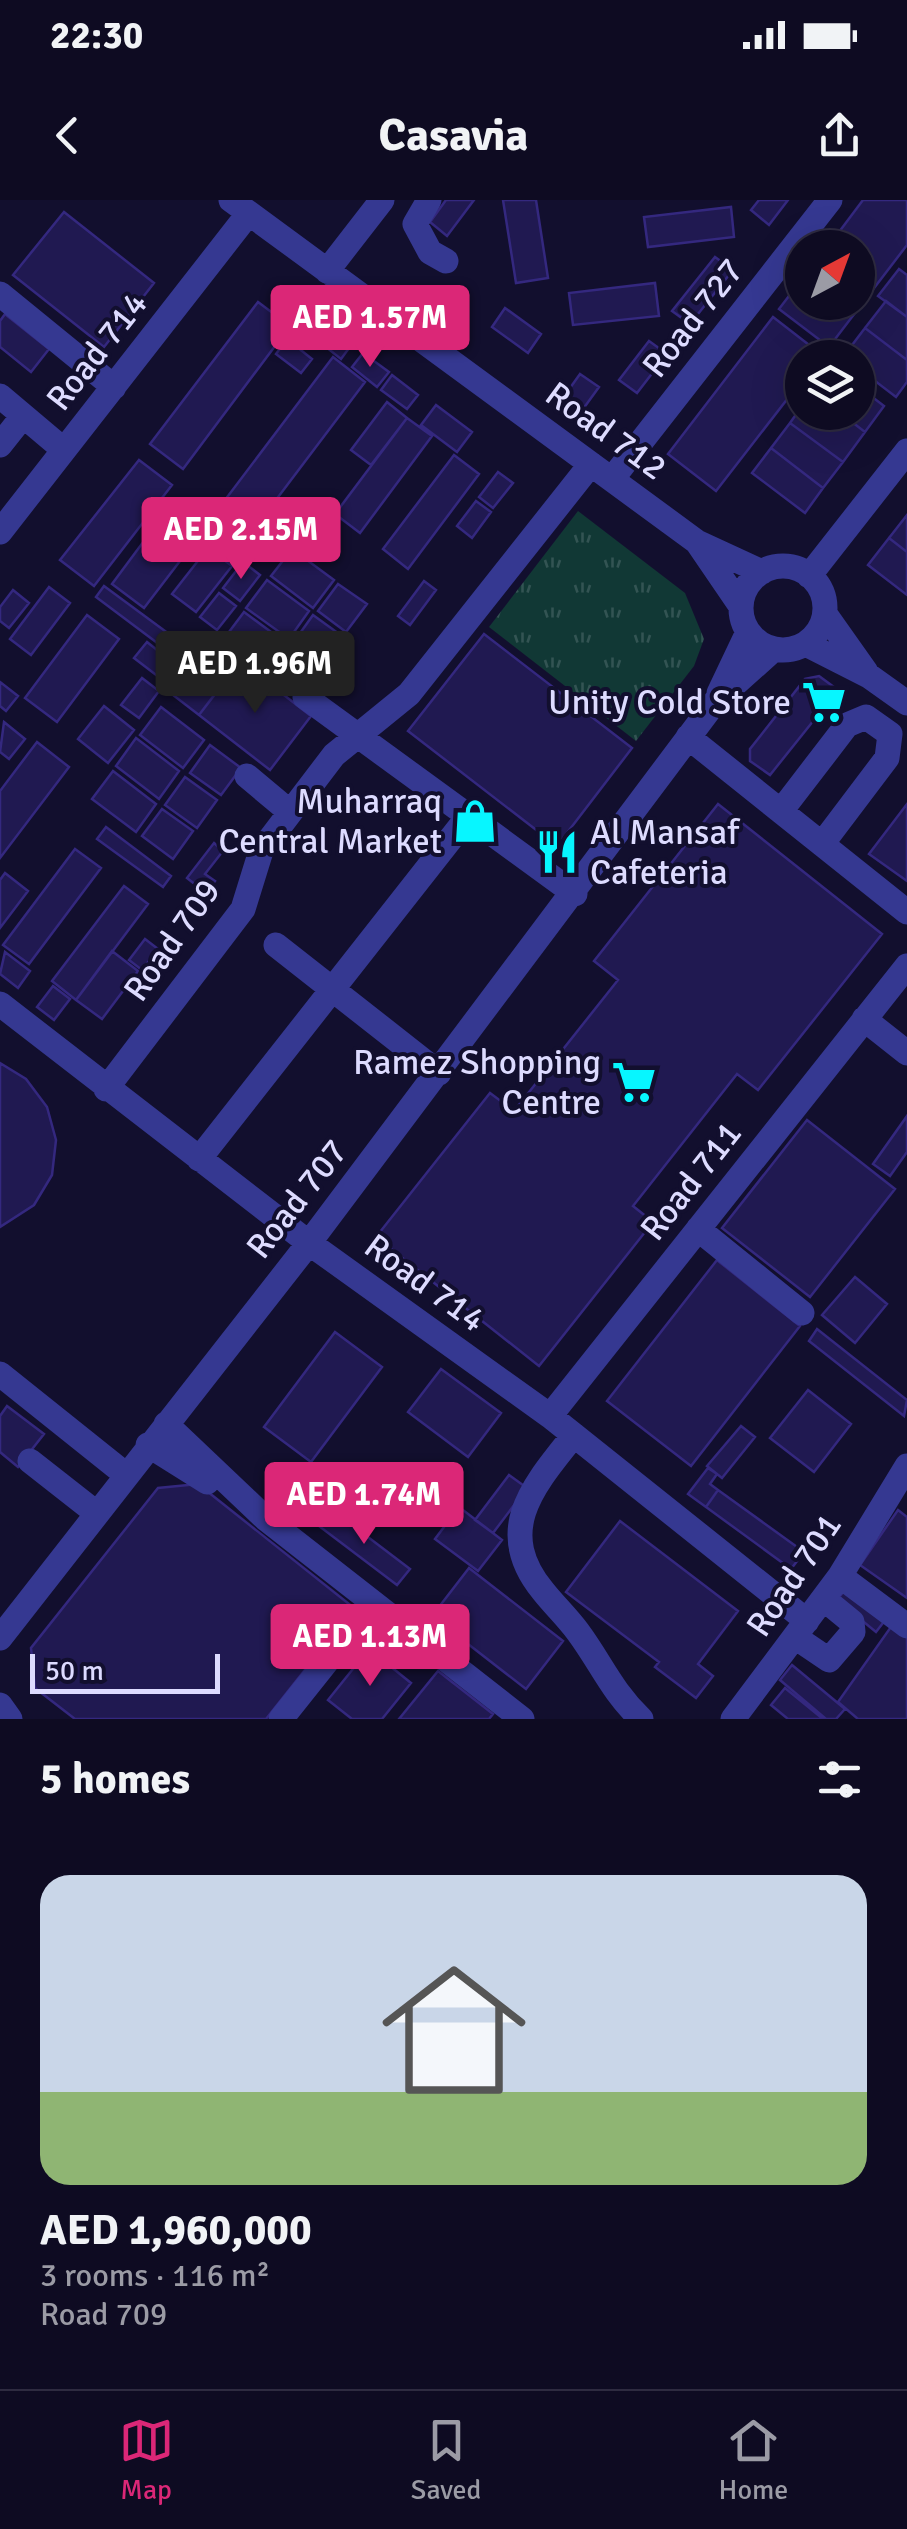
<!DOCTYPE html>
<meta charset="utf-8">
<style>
body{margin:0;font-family:Signika,sans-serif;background:#17142a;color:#f1f3f6;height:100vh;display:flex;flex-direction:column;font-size:38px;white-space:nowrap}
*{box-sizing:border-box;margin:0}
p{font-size:32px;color:#9b9ba5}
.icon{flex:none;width:55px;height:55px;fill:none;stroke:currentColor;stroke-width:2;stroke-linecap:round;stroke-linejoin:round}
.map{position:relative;height:1519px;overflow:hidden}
.sheet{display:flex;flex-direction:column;background:#0e0b22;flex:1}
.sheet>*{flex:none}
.needle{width:65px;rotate:41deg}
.fabs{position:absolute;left:785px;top:30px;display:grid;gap:20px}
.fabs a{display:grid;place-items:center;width:90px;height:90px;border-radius:50%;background:#0e0b22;box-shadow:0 10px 40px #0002,0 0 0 2px #2e2b40;font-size:50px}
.scale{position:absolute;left:30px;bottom:25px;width:190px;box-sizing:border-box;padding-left:10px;border:5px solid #dddbff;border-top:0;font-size:28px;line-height:35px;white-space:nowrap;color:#dddbff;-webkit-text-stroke:8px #120f2e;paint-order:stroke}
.price{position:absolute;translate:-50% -85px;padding:0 22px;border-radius:10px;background:#db2777;color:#fff;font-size:32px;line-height:65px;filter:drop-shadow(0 2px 5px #0008)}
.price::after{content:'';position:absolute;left:50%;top:60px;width:30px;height:22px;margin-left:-15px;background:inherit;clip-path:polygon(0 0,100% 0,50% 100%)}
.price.selected{background:#222;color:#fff}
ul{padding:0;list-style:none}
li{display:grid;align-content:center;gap:20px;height:530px;padding:0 40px}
li span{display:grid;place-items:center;height:310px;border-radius:30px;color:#555}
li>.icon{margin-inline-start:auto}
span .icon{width:180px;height:180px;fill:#fffc;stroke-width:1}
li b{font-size:42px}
h2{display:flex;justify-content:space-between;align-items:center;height:120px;padding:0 40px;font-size:42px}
.status{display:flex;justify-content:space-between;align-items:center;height:70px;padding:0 50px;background:#0e0b22;direction:ltr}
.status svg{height:28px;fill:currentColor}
header{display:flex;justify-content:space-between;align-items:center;height:130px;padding:0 40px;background:#0e0b22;font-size:45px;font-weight:800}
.dock{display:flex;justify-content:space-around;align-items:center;height:140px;border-top:2px solid #2e2b40;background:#0e0b22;font-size:28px;color:#9b9ba5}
.dock a{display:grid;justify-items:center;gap:5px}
.dock .selected{color:#db2777}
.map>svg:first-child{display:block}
.park{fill:url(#park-tufts)}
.building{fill:#201951;stroke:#34287f;stroke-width:2.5}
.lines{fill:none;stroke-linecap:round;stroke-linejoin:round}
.minor{stroke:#353891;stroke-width:25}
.labels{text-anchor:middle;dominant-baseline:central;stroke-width:8;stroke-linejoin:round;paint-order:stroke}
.street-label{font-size:35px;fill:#dddbff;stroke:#120f2e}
.poi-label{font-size:35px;fill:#dddbff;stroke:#120f2e;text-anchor:end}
</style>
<div class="status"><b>22:30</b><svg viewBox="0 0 49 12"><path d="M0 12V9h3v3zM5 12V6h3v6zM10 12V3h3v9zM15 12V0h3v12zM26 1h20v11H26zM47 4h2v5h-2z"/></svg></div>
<header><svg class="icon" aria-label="back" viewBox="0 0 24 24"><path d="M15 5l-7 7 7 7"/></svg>Casavia<svg class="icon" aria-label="share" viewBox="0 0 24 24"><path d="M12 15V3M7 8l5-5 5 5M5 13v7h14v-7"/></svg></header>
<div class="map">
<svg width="907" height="1519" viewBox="0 0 907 1519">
<defs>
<pattern id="park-tufts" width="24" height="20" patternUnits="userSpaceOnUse" patternTransform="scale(2.5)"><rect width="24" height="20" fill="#113835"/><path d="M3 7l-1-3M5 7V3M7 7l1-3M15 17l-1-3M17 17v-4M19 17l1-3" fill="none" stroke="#335453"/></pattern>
</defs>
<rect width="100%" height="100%" fill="#120f2e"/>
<path class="park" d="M578 311 685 393 704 439 694 466 636 541 489 427Z"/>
<path class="building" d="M446 0H474L447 36 430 22Z
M503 0H536L548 78 516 83Z
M759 0H788L769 25 751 10Z
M863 0H907V45L829 147 779 109 802 79V102H858V48H827Z
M731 7 734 37 648 47 644 17Z
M64 12 154 83 104 147 13 75Z
M715 57 733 70 690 124 672 111Z
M899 69 907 75V117L878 96Z
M655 83 659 116 573 125 569 93Z
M886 101 907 117V160L865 128Z
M258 102 290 126 183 269 150 244Z
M505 108 541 134 528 153 492 127Z
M306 110 322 121 303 147 287 135Z
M5 114 49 149 31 172 0 147V121Z
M773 117 822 155 802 158V180L716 291 668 254Z
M327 124 352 144 341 159 316 139Z
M865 128 907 160V182L896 197 858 168V158L843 157Z
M287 139 312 159 301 173 276 154Z
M649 141 667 154 637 193 619 180Z
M363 153 389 172 377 187 352 167Z
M333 157 365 182 257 325 225 300Z
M580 174 599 187 578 216 560 202Z
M392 175 418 195 407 209 381 190Z
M858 186 884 206 865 232 839 212H858Z
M387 202 407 218 371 265 351 250Z
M436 205 472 232 457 252 421 225Z
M802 206V212H839L865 232 843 262 790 223Z
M407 218 432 236 360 333 335 314Z
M790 223 843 262 823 288 771 248Z
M771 248 823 288 805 313 752 273Z
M454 255 479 274 408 369 383 349Z
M139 260 172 285 94 386 60 360Z
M498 272 513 283 493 308 479 297Z
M476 301 491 312 472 338 457 326Z
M173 302 206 327 144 408 112 384Z
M907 315V352L889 338Z
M889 338 907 352V395L868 365Z
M208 348 232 366 196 412 172 394Z
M292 349 334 380 313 408 271 376Z
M243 362 260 375 240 401 223 388Z
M267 380 309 411 289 439 246 408Z
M424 381 436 390 410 425 398 416Z
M338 384 367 404 346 432 318 411Z
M104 386 169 434 160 445 96 397Z
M49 387 70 403 31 455 10 439Z
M13 390 29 403 9 428 0 421V407Z
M219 393 236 406 217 430 200 417Z
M244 412 286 443 265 471 223 440Z
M87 415 119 439 57 522 25 498Z
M313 415 342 436 322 464 293 443Z
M484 434 632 548 557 646 408 531Z
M201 439 236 467 199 515 164 488Z
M147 442 176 465 164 481 134 458Z
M290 447 319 468 299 496 270 475Z
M240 461 311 516 270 570 199 515Z
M819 476 838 490 770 575 750 561V549L805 479Z
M142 478 159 491 139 518 121 505Z
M0 482 18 496 6 511 0 506Z
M104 506 134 530 108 563 78 539Z
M161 507 204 540 183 568 140 535Z
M4 522 25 539 9 559 0 552Z
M136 538 179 571 159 599 116 566Z
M37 542 69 567 0 658V591Z
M210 545 241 568 221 595 190 573Z
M113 571 156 604 136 632 92 599Z
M185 577 217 600 197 628 165 605Z
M718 604 882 734 758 890 737 874 633 1006 653 1022 539 1166 376 1037 490 893 514 911 618 780 594 761Z
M907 604V681L869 654Z
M162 609 193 631 173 659 142 636Z
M106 627 171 676 163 687 97 639Z
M214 643 223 651 205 674 215 681 206 693 187 678Z
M75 649 101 668 29 764 3 745Z
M5 673 28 691 0 728V680Z
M124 686 148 704 76 800 52 781Z
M145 739 158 749 142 770 129 760Z
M112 751 138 771 102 819 76 800Z
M5 752 30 771 18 788 0 774Z
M53 786 70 799 54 820 37 807Z
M0 863 26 879 47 907 56 940 52 975 34 1005 0 1027Z
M907 916V952L890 976 873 964Z
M807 920 895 989 810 1097 722 1028Z
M717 1060 800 1126 691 1266 607 1201Z
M855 1077 887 1104 855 1143 822 1115Z
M817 1129 907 1200 904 1216 809 1141Z
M335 1132 382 1167 311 1262 264 1227Z
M441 1169 501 1213 468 1257 408 1212Z
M808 1190 851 1224 814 1272 770 1238Z
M7 1206 44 1234 18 1267 0 1252V1216Z
M741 1226 755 1237 722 1278 707 1266Z
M708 1268 717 1274 710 1284 718 1290 706 1307 688 1294Z
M509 1275 527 1288 493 1333 475 1320Z
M198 1284 354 1408 266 1519H75L35 1488 31 1448 158 1288Z
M718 1290 804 1352 791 1369 706 1307Z
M459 1307 502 1340 478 1371 435 1339Z
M331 1309 410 1369 397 1385 319 1326Z
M898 1310 907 1317V1398L860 1365Z
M620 1321 738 1411 698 1464 713 1476 696 1498 655 1467 659 1462 566 1392Z
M469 1368 563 1441 526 1489 432 1416Z
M847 1387 886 1419 876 1432 837 1400Z
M893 1424 907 1436V1519H858L838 1502Z
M369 1449 411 1483 382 1519H352L328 1500Z
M792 1465 845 1509 836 1519H826L780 1480Z
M438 1471 493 1514 489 1519H399Z
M785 1488 823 1519H788L771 1505Z"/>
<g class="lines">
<path class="minor" d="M231 0 697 342 762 372
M429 0 415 24 430 52 446 61
M327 71 382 0
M0 94 114 187
M0 196 64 250
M0 245 23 216
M612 279 830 0
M0 332 249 13
M697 342 740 405
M741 408a42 42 0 1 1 84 0a42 42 0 1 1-84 0Z
M809 376 907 251
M825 414 866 472
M806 444 869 476 907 503
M719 493 748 432
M305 497 575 694
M688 537 907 712
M247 576 290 612
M781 611 847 525 866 517 890 534 887 558 822 644
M276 745 439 873
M0 804 309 1043 550 1216 807 1421
M864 819 907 853
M106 889 243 709 261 651 334 555 409 494 591 264
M199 959 467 618
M698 1029 802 1113
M0 1174 125 1274
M550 1216 907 766
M166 1224 266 1319 522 1519
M574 1235C534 1285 493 1330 543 1391 554 1405 567 1417 578 1432 601 1463 611 1490 641 1519
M148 1245 207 1282
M30 1261 95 1312
M840 1376 907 1426
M795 1437 829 1460 853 1432 852 1422 824 1399
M0 1438 309 1043 715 502 773 450
M0 1505 10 1519
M281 1519 332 1455
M733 1519 840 1376 907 1266"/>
</g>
<defs>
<g id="supermarket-bare" transform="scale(3.45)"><path d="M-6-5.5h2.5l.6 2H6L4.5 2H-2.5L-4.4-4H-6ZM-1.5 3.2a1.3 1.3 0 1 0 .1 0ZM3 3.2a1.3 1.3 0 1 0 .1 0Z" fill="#07f6ff" stroke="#120f2e" stroke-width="2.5" paint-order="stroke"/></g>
<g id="shop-bare" transform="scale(3.45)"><path d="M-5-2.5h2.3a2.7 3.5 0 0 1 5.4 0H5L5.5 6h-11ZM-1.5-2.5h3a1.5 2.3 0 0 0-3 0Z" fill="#07f6ff" stroke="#120f2e" stroke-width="2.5" paint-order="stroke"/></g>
<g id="restaurant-bare" transform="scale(3.45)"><path d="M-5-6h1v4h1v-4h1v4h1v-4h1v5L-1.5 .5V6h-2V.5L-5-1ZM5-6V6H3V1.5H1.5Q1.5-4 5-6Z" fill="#07f6ff" stroke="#120f2e" stroke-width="2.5" paint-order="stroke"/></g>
</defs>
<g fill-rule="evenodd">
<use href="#supermarket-bare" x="824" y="502"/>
<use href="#shop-bare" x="475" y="621"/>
<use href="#restaurant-bare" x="557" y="652"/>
<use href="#supermarket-bare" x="634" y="882"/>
</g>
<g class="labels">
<g class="street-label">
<text transform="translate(693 118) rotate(-52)">Road 727</text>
<text transform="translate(97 151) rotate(-52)">Road 714</text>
<text transform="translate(606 231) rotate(36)">Road 712</text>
<text transform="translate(172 740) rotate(-55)">Road 709</text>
<text transform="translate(691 981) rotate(-52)">Road 711</text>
<text transform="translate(297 999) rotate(-52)">Road 707</text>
<text transform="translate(425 1083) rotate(36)">Road 714</text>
<text transform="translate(794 1375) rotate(-56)">Road 701</text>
</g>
<g class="poi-label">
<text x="791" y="502">Unity Cold Store</text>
<text x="442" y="601">Muharraq<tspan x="442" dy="40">Central Market</tspan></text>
<text x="590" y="632" text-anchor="start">Al Mansaf<tspan x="590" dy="40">Cafeteria</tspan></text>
<text x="601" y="862">Ramez Shopping<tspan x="601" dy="40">Centre</tspan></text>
</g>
</g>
</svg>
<div class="fabs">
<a><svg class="needle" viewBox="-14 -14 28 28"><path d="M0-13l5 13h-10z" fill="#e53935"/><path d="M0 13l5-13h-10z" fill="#9b9ba5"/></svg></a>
<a><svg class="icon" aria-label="layers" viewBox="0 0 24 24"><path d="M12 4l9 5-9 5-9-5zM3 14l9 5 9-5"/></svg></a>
</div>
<div class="scale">50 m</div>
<b class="price" style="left:370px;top:170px">AED 1.57M</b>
<b class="price" style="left:241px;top:382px">AED 2.15M</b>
<b class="price selected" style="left:255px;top:516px">AED 1.96M</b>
<b class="price" style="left:364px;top:1347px">AED 1.74M</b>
<b class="price" style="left:370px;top:1489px">AED 1.13M</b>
</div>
<section class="sheet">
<h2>5 homes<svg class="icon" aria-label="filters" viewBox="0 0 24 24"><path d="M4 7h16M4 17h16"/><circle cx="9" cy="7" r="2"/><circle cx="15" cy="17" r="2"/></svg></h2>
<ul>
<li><span style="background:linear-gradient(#c9d6e8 70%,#8fb573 0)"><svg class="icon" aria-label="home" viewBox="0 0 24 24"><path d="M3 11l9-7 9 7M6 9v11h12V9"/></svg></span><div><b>AED 1,960,000</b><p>3 rooms · 116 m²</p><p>Road 709</p></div></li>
</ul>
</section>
<nav class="dock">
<a class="selected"><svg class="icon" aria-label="map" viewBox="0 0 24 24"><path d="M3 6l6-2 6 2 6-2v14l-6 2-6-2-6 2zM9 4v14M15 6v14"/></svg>Map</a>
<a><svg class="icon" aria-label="saved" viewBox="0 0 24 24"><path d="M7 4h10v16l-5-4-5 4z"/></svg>Saved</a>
<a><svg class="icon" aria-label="home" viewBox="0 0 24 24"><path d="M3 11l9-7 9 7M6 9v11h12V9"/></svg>Home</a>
</nav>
